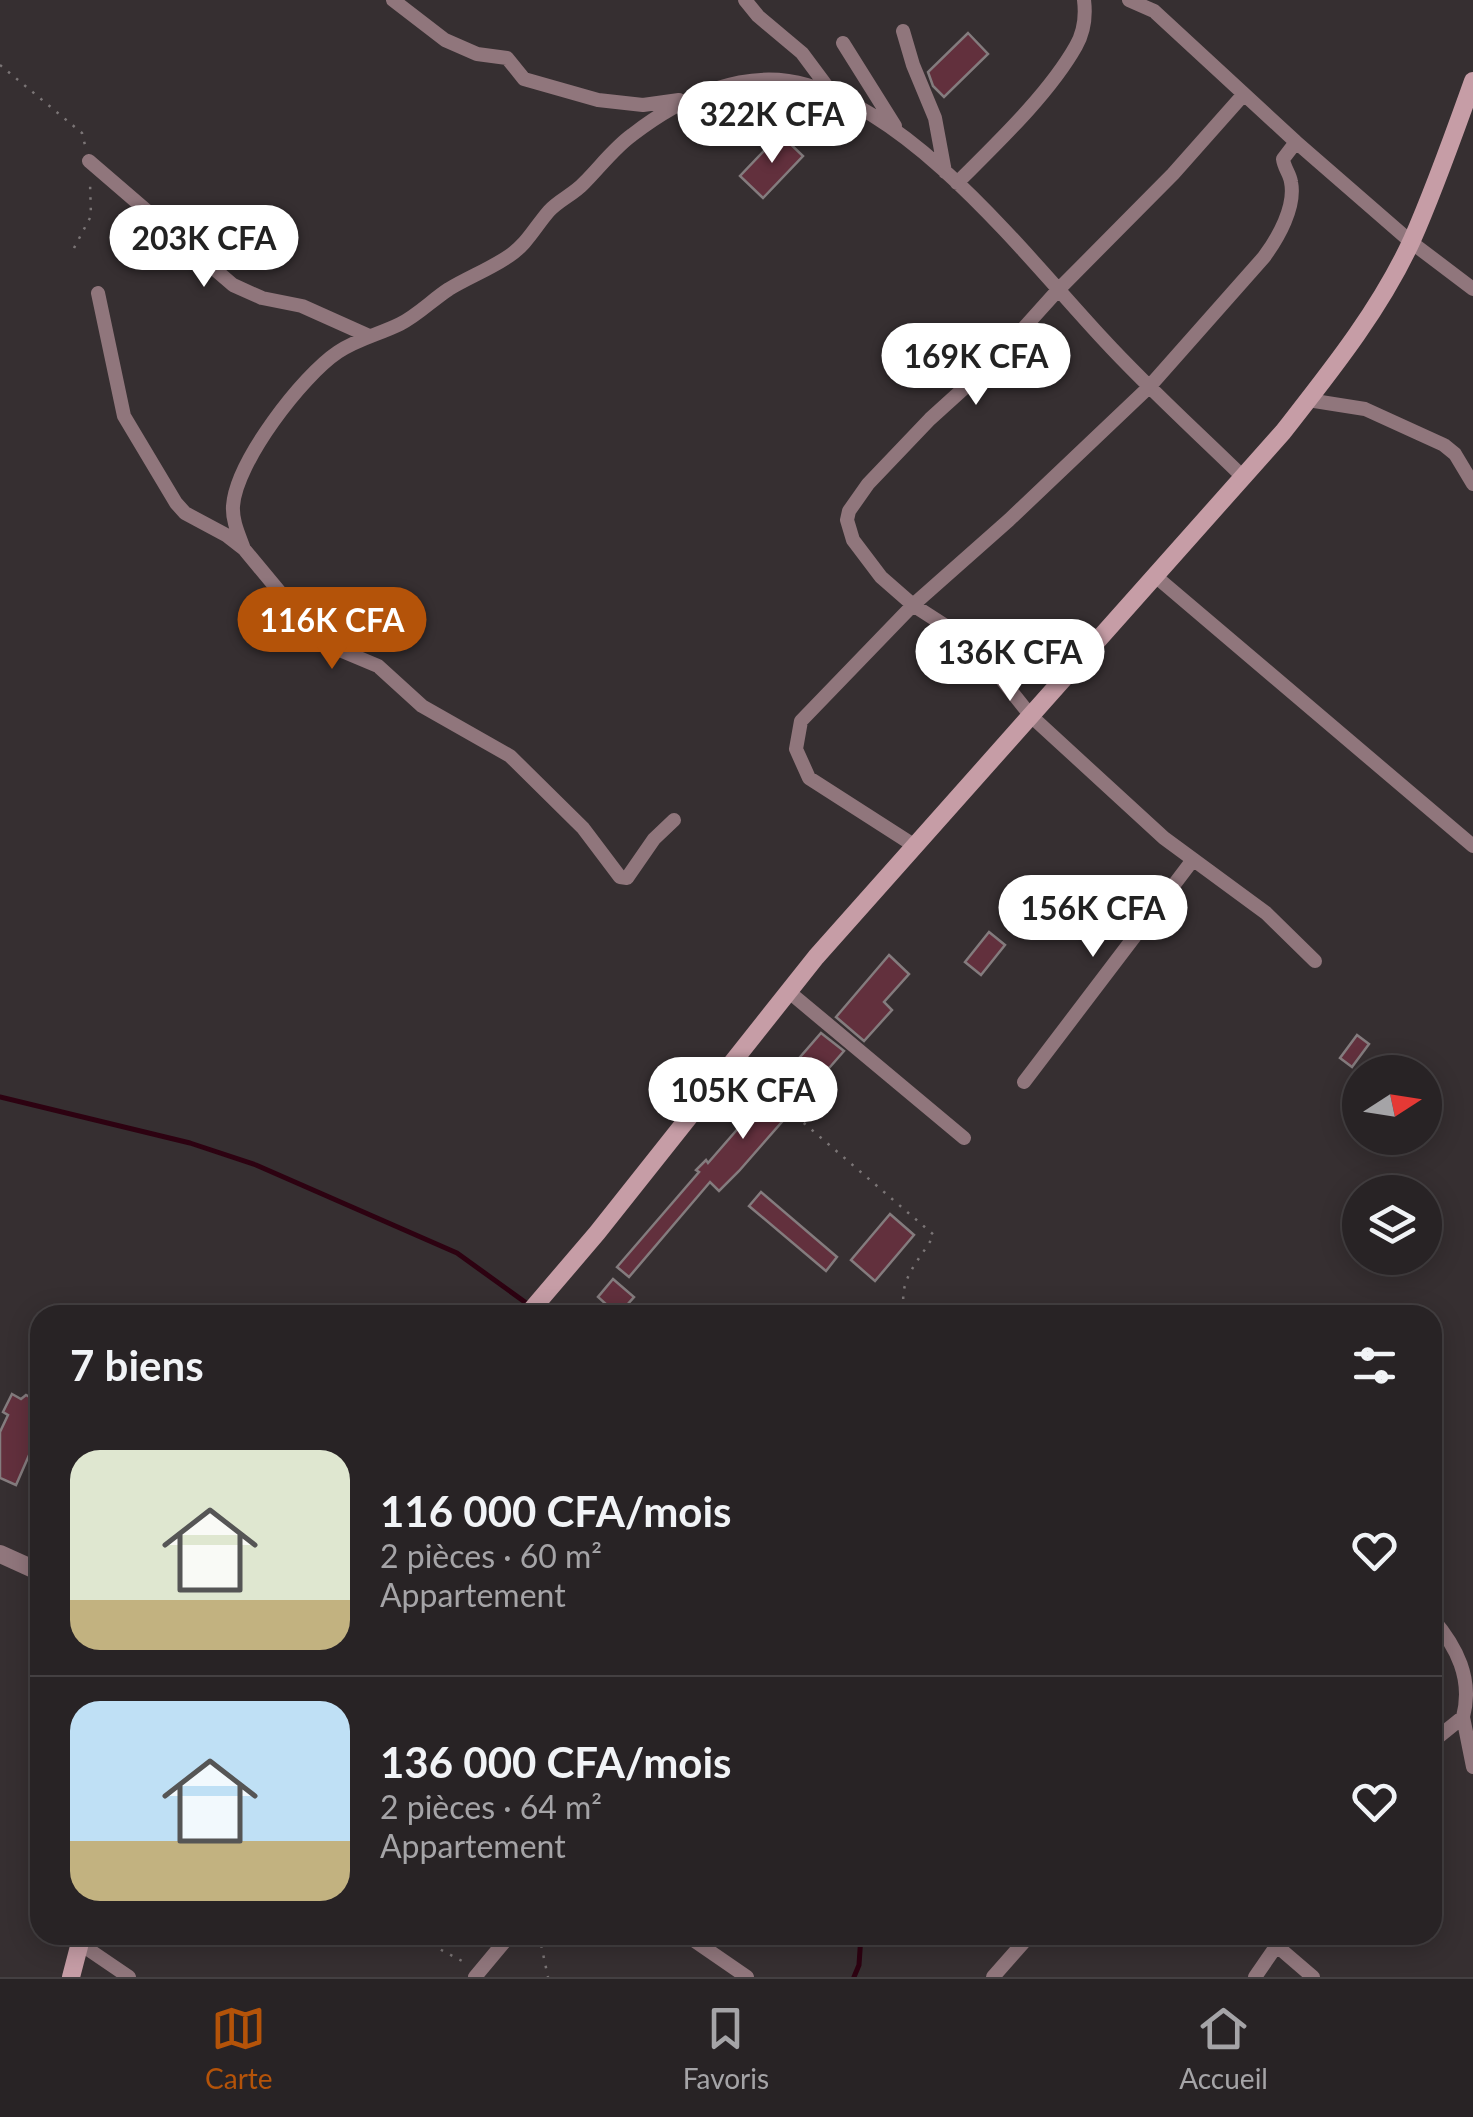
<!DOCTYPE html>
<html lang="fr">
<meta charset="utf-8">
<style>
body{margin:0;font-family:Lato,sans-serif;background:#342f32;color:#f1f3f6;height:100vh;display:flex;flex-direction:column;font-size:38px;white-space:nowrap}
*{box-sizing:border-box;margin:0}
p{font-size:32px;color:#a5a4a7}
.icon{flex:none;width:55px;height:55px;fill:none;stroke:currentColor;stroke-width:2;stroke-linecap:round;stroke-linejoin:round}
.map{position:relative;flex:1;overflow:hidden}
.details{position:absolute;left:30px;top:1305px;width:1412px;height:640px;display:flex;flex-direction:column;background:#282325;border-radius:30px;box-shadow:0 5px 25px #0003,0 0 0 2px #444042}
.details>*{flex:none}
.needle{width:65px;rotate:78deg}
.fabs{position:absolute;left:1342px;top:1055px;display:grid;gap:20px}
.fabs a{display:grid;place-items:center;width:100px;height:100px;border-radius:50%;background:#282325;box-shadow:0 5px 25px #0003,0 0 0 2px #444042;font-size:50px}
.price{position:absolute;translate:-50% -85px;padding:0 22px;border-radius:35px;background:#fff;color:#222;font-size:32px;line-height:65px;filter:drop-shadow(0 2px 5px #0008)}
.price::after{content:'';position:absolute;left:50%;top:60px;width:30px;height:22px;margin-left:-15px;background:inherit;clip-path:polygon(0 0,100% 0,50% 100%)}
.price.current{background:#b45309;color:#fff}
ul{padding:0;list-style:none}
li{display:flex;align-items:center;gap:30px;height:250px;padding:0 40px}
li+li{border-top:2px solid #444042}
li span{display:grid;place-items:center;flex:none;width:280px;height:200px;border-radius:30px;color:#555}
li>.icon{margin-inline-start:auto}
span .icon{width:120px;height:120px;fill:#fffc;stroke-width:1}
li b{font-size:42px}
h2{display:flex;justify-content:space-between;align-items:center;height:120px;padding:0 40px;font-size:42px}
.dock{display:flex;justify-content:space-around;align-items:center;height:140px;border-top:2px solid #444042;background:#282325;font-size:28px;color:#a5a4a7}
.dock a{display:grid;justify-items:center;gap:5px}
.dock .current{color:#b45309}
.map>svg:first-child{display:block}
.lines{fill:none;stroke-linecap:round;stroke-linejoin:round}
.stream{stroke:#2d0211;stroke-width:5}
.building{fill:#62303d;stroke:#847c7e;stroke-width:2.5}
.path{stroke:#7b7576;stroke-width:2.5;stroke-dasharray:2.5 8;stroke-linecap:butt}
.minor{stroke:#90767c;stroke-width:14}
.tertiary{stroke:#90767c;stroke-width:18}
.secondary{stroke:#c69da6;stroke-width:18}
</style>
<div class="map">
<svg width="1473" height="1977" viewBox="0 0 1473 1977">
<rect width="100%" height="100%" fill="#362f31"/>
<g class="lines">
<path class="stream" d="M0 1097 190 1143 256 1165 457 1253 529 1305
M854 1977 859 1965 861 1935"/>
</g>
<path class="building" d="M968 33 988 54 944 97 933 86 928 72Z
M780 134 803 156 763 198 740 176Z
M989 932 1005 945 981 975 965 962Z
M889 955 909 974 884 1002 892 1010 864 1041 836 1017Z
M821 1033 844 1051 739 1171 719 1191 710 1182 629 1277 617 1267 699 1172 696 1170 706 1160 708 1163Z
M1357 1035 1369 1044 1352 1067 1340 1058Z
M761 1192 837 1257 826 1271 749 1206Z
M890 1214 914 1235 875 1281 851 1260Z
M613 1279 634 1297 618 1315 598 1297Z
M12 1394 21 1399 26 1395 40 1403V1430L16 1485 0 1478V1432L8 1415 3 1412Z"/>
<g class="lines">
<path class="path" d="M0 65 82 133 85 145
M74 248 91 216 90 182
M748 1075 934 1235C919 1262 895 1281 906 1315
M413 1935 464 1962
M539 1935 548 1977"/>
<path class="minor" d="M393 0 445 40 477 54 507 58 524 79 598 100 643 105 679 100
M745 0 758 16 802 53 834 96
M1129 0 1154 11 1296 142 1411 242 1473 289
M903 31 913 65 935 118 945 172
M843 43 895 126
M1244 94 1173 174 1058 290 994 361 930 419 868 484 849 511 847 520 853 540 881 577 913 605 958 634 999 676 1031 716 1164 838 1266 913 1315 961
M89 161 233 285 262 298 302 306 369 336
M957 183C996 144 1049 94 1076 46 1084 32 1086 16 1084 0
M98 293 124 416 176 503 185 513 226 535 244 549 298 614 328 645 378 666 422 706 510 756 583 828 620 877 627 878 654 839 674 820
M1308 400 1365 409 1444 445 1455 454 1473 484
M244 549C239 535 232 521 233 506 236 462 302 376 338 352 357 339 380 334 400 324 418 315 432 300 449 289 469 277 490 269 509 256 527 244 535 227 549 211 559 200 574 194 584 183 600 167 614 148 632 135 681 97 745 67 807 85 919 117 1025 255 1103 339 1147 387 1196 431 1243 477
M1154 575 1473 846
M915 846 809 778 796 749 801 721 913 605 1009 520 1149 387 1264 257C1278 238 1296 207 1291 182 1290 174 1284 168 1283 159L1296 142
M788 991 964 1138
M1024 1082 1192 861
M1432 1618C1457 1647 1473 1679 1463 1717
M1432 1742 1463 1717 1473 1767
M686 1935 747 1977
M1264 1935 1313 1977
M79 1943 129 1977
M475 1977 510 1935
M993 1977 1030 1935
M1255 1977 1284 1935"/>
<path class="tertiary" d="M0 1554 40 1572"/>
<path class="secondary" d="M527 1315 597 1233 816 957 1283 432C1330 372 1380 310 1412 240 1435 188 1454 134 1473 81
M71 1977 82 1935"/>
</g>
</svg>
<div class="fabs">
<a><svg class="needle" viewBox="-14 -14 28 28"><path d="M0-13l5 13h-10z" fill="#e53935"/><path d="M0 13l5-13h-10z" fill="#a5a4a7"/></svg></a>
<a><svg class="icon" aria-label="layers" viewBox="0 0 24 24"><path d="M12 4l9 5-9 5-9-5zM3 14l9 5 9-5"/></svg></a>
</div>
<b class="price" style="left:772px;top:166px">322K CFA</b>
<b class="price" style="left:204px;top:290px">203K CFA</b>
<b class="price" style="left:976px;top:408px">169K CFA</b>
<b class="price current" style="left:332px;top:672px">116K CFA</b>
<b class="price" style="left:1010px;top:704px">136K CFA</b>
<b class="price" style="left:1093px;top:960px">156K CFA</b>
<b class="price" style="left:743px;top:1142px">105K CFA</b>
<section class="details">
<h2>7 biens<svg class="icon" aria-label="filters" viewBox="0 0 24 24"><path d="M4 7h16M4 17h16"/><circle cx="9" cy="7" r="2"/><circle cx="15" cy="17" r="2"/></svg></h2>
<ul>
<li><span style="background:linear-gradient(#dfe7d0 75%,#c2b280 0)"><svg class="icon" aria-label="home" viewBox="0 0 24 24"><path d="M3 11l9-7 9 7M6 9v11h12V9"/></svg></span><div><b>116 000 CFA/mois</b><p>2 pièces · 60 m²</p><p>Appartement</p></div><svg class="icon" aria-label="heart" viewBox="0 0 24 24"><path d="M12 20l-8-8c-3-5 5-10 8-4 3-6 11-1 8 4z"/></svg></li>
<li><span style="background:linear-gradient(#bfe0f5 70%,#c2b280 0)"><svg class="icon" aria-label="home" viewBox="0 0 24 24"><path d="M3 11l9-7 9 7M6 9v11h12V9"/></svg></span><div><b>136 000 CFA/mois</b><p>2 pièces · 64 m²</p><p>Appartement</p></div><svg class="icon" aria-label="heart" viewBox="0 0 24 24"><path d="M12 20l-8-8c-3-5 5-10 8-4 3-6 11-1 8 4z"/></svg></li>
</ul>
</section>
</div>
<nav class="dock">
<a class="current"><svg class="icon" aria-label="map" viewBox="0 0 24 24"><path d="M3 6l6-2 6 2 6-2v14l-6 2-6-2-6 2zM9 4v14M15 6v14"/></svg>Carte</a>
<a><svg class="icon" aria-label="saved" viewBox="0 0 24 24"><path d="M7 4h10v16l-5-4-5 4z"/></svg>Favoris</a>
<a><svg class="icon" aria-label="home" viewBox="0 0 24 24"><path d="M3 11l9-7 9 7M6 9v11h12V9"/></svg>Accueil</a>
</nav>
